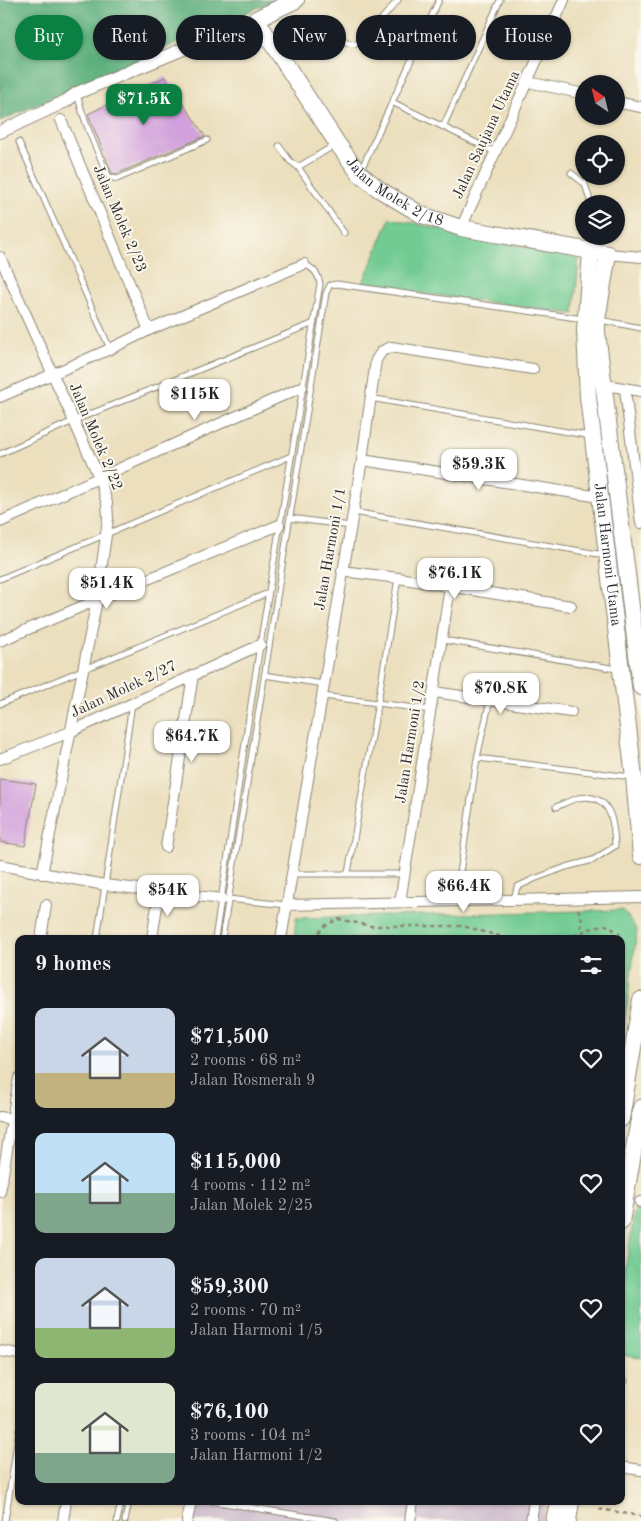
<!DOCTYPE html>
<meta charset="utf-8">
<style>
body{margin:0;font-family:"Old Standard TT",serif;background:#242831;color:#f1f3f6;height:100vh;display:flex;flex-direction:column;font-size:19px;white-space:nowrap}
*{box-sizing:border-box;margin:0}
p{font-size:16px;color:#9ea1a6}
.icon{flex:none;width:28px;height:28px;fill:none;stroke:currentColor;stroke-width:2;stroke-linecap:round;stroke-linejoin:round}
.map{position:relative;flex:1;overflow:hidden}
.side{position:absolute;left:15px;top:935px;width:610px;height:570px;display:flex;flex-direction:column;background:#171b24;border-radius:10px;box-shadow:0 1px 4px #0004}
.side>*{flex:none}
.top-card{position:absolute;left:15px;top:15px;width:611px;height:45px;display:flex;gap:10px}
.needle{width:32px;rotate:325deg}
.buttons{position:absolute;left:575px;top:75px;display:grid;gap:10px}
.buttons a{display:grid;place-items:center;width:50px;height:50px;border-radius:50%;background:#171b24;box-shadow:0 1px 4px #0004;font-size:25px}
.price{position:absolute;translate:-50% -42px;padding:0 11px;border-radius:10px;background:#fff;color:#222;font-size:16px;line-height:32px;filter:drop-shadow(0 1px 2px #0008)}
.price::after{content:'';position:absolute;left:50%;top:30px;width:15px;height:11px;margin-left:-8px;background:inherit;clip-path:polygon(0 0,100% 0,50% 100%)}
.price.current{background:#0b8043;color:#fff}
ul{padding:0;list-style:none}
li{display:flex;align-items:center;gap:15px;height:125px;padding:0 20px}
li span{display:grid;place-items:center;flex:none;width:140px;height:100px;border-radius:10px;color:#555}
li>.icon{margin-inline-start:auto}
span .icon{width:60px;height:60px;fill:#fffc;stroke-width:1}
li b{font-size:21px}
h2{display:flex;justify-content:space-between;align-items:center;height:60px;padding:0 20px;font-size:21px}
.tag{padding:0 18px;border-radius:22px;background:#171b24;box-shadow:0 1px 4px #0004;font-size:18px;line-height:45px}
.tag.current{background:#0b8043;color:#fff}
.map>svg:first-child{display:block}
.industrial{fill:#cfbdce}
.green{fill:#71cb92;stroke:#4e7b5e}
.forest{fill:#5caf7c;stroke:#446d54}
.building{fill:#d2a0dc}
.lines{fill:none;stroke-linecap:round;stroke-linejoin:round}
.service-casing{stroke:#8b8574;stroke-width:7}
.minor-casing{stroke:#8b8574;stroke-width:12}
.tertiary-casing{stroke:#8b8574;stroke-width:14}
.primary-casing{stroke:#8b8574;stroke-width:18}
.path{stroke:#8b8574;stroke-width:2.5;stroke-dasharray:4 4;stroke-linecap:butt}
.service{stroke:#fff;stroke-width:5}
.minor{stroke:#fff;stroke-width:10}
.tertiary{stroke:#fff;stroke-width:12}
.primary{stroke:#fff;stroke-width:16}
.labels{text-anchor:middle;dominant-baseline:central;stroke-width:4;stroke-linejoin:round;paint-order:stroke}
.street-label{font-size:15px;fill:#2b2b2b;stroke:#fbf7ec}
</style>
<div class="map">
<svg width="641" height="1521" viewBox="0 0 641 1521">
<rect width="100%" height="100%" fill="#fbf7ec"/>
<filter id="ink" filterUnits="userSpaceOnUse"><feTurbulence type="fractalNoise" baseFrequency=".02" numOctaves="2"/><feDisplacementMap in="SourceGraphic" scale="10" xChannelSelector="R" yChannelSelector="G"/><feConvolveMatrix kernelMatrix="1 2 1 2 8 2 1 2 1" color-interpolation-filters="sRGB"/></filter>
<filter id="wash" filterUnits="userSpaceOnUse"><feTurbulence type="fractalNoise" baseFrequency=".0096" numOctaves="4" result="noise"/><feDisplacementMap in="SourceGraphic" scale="20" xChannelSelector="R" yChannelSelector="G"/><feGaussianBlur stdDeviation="1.12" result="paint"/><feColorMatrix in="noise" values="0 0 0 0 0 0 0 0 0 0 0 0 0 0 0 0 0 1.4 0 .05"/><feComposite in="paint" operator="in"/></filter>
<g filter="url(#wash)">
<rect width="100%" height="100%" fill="#ebdfbd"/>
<path class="industrial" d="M197 1501H546L543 1521H194Z"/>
<path class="green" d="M390 218 579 259 574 314 362 285Z
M623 910 637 930 621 1050V939H294L296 918Z
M635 1209 641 1210V1358L621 1355V1296Z"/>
<path class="forest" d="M0 0H275L0 121Z"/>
<g id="blocks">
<path class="building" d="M165 77 205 136 116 174 112 173 88 114Z
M0 779 36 784 25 846 0 842Z"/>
</g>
</g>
<g filter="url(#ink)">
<use href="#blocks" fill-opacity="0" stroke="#8b8574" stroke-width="1"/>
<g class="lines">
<g class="service-casing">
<path id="service" d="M326 26 348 43 356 44 368 35 398 0
M77 93C84 123 96 149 109 177L117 179 207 140
M392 102 495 152
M443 127 500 0
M19 142 110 349
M279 146 290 161 298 167 335 145
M298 167 344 233
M361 170 439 0
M571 173 585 184 591 204
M592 249 593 236
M600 320 641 328
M370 398 591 436
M0 454 73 421 314 323
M353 512 604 555
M290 518 351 526
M0 579 291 456
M443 640 617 669
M264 675 324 684
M323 696 431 710
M0 704 268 593
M477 758 631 777
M348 873 378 702 398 578
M292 874H405
M228 899 287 905
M514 899 517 887 534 879 566 867 593 860 615 846C614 822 611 792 578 798 571 800 563 804 556 807
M456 900 477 758 490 700
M97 939 132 704
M215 939 260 645 320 284C318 273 314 269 304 264
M222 939 326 293 330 285 337 284 584 319
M621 1380 625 1381
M211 1501 335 1521
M5 1521 19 1430
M117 1521 121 1501
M125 1521 129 1501"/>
</g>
<g class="minor-casing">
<path id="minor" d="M528 82 584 94
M616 102 641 107
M61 120 149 330
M461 228 564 0
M608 254 641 257
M0 257 99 477 107 503 108 518 106 535 97 600 42 874
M600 384 641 391
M625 389 641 523
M0 397 110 349 149 330 304 264
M362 460 600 497
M0 522 302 387
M342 571 398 578 571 606
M0 641 97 600 279 525
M434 692 571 712
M0 759 70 732 260 645
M166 847 193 675
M0 865 105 885 222 899
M400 902 450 587
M287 905 641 897
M41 939 46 905
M152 939 159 892
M281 939 362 460 376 360 382 351 391 347 533 369
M0 1117 12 1119
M0 1192 19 1078
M640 1202H641
M0 1351 19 1354
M621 1467 641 1470
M63 1521 66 1501
M187 1521 191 1501
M410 1521 413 1501
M531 1521 534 1501"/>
</g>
<g class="tertiary-casing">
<path id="tertiary" d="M0 132 66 101 77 93 256 19"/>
</g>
<g class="primary-casing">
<g id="primary">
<path id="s1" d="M296 0 256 19 337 143 359 173 380 190 422 215 461 228 608 254 597 320V332L641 687"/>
<path id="s2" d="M591 252 585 330 588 397 634 777 641 856"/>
<path d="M621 1119 641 1000"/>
<path d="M621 1222 641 1108"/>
<path d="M554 1521 558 1501"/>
<path d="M568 1521 571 1501"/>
</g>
</g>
<path class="path" d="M578 909 582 920 580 933
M314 939 323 927 338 919 371 926H463L510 939
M567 939 589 929 606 925 619 933V939
M599 1509 641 1516"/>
<use href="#service" class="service"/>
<use href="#minor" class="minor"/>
<use href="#tertiary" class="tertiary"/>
<use href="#primary" class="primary"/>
</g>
</g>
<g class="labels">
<g class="street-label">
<text transform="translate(487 135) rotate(-65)">Jalan Saujana Utama</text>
<text stroke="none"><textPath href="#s1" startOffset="270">Jalan Molek 2/18</textPath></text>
<text transform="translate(119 219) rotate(67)">Jalan Molek 2/23</text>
<text transform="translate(95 437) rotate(67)">Jalan Molek 2/22</text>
<text transform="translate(331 549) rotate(-80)">Jalan Harmoni 1/1</text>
<text stroke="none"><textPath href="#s2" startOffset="304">Jalan Harmoni Utama</textPath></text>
<text transform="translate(124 690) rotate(-25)">Jalan Molek 2/27</text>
<text transform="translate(411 742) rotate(-81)">Jalan Harmoni 1/2</text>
</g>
</g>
</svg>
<div class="buttons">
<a><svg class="needle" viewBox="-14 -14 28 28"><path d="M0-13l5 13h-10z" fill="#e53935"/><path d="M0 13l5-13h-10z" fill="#9ea1a6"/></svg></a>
<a><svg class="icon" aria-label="locate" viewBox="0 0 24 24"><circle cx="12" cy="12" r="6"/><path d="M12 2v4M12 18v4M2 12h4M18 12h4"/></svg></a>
<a><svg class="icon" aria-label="layers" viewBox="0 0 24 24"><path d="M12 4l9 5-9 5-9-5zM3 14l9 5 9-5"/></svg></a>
</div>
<b class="price current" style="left:144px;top:126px">$71.5K</b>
<b class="price" style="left:195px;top:421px">$115K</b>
<b class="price" style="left:479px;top:491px">$59.3K</b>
<b class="price" style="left:455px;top:600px">$76.1K</b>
<b class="price" style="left:107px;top:610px">$51.4K</b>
<b class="price" style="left:501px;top:715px">$70.8K</b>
<b class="price" style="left:192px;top:763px">$64.7K</b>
<b class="price" style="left:464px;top:913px">$66.4K</b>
<b class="price" style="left:168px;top:917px">$54K</b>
<div class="top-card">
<a class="tag current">Buy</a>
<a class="tag">Rent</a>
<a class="tag">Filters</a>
<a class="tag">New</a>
<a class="tag">Apartment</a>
<a class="tag">House</a>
</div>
<section class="side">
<h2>9 homes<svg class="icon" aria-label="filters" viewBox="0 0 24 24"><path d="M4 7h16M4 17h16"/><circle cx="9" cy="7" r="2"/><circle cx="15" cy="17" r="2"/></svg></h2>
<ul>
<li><span style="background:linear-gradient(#c9d6e8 65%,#c2b280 0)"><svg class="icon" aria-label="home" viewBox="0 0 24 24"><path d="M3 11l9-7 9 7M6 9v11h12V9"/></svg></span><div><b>$71,500</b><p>2 rooms · 68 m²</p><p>Jalan Rosmerah 9</p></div><svg class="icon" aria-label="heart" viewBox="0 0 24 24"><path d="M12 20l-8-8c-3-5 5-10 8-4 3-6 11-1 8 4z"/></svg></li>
<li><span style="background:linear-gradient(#bfe0f5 60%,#7fa58c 0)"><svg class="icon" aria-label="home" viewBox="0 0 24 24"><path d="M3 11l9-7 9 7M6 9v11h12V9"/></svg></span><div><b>$115,000</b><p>4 rooms · 112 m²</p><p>Jalan Molek 2/25</p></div><svg class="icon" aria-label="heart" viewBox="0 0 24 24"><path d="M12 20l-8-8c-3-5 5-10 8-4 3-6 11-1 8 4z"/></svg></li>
<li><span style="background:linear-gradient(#c9d6e8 70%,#8fb573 0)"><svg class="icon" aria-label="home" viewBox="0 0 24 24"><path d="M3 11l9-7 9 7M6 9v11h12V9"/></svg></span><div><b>$59,300</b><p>2 rooms · 70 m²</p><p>Jalan Harmoni 1/5</p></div><svg class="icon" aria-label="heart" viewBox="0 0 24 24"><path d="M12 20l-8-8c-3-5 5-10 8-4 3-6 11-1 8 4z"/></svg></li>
<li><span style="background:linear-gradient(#dfe7d0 70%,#7fa58c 0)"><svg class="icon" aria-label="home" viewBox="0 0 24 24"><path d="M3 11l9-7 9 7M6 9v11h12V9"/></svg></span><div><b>$76,100</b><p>3 rooms · 104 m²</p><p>Jalan Harmoni 1/2</p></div><svg class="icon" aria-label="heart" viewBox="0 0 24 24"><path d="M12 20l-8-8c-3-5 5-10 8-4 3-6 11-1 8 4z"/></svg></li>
</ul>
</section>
</div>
